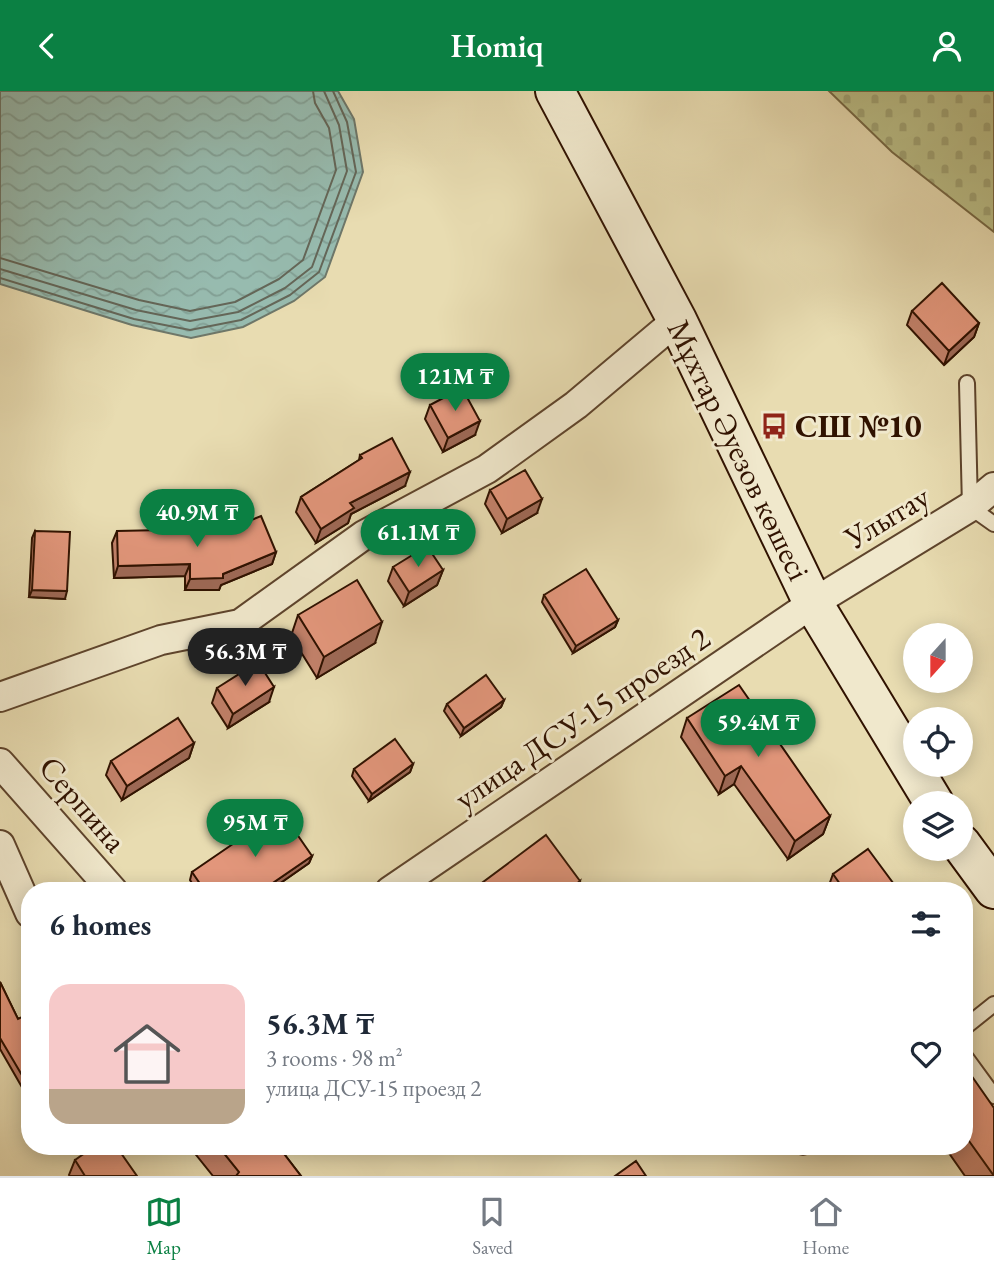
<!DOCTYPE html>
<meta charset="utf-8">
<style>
body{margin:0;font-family:"EB Garamond",serif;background:#f6f6f7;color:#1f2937;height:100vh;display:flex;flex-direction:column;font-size:26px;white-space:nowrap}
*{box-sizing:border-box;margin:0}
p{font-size:23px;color:#747a83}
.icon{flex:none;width:38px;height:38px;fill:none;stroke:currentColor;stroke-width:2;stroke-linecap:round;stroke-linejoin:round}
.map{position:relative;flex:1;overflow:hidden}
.details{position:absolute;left:21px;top:791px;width:952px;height:273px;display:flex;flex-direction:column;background:#fff;border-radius:28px;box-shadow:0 4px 18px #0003}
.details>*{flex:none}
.needle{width:46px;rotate:201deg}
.controls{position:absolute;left:903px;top:532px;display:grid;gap:14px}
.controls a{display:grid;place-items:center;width:70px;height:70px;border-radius:50%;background:#fff;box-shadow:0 4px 18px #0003;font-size:35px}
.price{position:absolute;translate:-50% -60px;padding:0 16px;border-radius:24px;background:#0b8043;color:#fff;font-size:23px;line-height:46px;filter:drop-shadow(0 2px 4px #0008)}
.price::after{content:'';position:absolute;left:50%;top:42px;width:21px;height:16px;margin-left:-10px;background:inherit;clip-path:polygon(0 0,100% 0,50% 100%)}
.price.current{background:#222;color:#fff}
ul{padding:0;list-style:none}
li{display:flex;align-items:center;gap:21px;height:175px;padding:0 28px}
li span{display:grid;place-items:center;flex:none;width:196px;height:140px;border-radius:21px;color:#555}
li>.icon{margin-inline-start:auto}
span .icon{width:84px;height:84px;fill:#fffc;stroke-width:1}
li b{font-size:30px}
h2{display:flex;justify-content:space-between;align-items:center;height:84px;padding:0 28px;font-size:30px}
header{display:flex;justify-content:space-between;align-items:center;height:91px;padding:0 28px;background:#0b8043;color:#fff;font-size:32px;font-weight:600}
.dock{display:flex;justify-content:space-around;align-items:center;height:98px;border-top:2px solid #e0e1e3;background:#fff;font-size:19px;color:#747a83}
.dock a{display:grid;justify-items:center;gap:4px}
.dock .current{color:#0b8043}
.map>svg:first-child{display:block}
.cemetery{fill:url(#cemetery-stones);stroke:#766844;stroke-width:2}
.water{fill:url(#water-waves);stroke:#6e7769;stroke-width:2}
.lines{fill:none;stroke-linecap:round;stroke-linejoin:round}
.shore{stroke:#646658;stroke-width:2}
.lane-casing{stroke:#5e442c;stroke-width:18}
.street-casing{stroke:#5e442c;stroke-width:32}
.secondary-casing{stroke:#301200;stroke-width:42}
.lane{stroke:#f0e8cc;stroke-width:14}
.street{stroke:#f0e8cc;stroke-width:28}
.secondary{stroke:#f0e8cc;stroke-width:38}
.wall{fill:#c2816a;stroke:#301200;stroke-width:2}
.shaded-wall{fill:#9e6956;stroke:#301200;stroke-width:2}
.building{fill:#e2967b;stroke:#301200;stroke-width:2}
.labels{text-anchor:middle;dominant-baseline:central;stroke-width:6;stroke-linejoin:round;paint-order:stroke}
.poi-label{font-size:32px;font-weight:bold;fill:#301200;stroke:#f0e8cc;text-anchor:start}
.street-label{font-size:32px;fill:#301200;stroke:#f0e8cc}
</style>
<header><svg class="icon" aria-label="back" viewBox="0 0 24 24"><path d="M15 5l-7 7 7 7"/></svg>Homiq<svg class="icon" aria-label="person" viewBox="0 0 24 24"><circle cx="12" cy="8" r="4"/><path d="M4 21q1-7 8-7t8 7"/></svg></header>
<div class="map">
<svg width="994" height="1085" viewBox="0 0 994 1085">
<defs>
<pattern id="cemetery-stones" width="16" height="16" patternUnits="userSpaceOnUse" patternTransform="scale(1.75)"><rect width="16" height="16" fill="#bbbf88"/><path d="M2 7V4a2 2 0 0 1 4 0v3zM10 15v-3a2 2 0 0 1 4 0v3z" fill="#a1a374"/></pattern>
<pattern id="water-waves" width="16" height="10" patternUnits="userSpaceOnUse" patternTransform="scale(1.75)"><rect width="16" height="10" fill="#97bbaf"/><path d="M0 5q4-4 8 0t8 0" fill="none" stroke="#82a095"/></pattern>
</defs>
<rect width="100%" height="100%" fill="#e8dcb1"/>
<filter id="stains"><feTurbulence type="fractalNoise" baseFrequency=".00286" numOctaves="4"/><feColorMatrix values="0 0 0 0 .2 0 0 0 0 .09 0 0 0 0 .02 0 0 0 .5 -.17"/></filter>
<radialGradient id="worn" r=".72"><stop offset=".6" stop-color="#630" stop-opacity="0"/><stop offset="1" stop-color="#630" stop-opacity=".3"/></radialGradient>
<path class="cemetery" d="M829 0H994V141L892 61Z"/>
<path class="water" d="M0 0H338L354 28 363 81 325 186 294 210 243 236 191 247 132 234 0 193Z"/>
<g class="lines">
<path class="shore" d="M0 167 139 209 190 220 235 211 279 188 303 169 336 79 329 37 315 12 313 0
M0 178 136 219 190 230 238 221 285 197 312 176 347 80 339 34 324 0
M0 187 134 228 190 239 241 229 290 204 319 181 356 81 347 31 333 0"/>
<g class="lane-casing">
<path id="lane" d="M967 292 970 416 994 433
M964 937 994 913
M964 964 994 1005
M803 1056 804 1055"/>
</g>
<g class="street-casing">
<path id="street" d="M0 606 161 549 240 533 364 444 487 378 576 314 677 229
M0 672 113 800
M0 754 30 822
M390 800 813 512 970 416 994 396"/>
</g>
<g class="secondary-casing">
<path id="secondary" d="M555 0 677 229 813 512 934 712
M961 753 994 798"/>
</g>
<use href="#lane" class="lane"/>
<use href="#street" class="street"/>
<use href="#secondary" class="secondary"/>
</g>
<path class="wall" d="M912 220 979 232 974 246 944 274 907 234Z
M430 314 475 344 443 361 425 328Z
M360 364 405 395 351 423 348 432 316 452 296 421 301 406 359 369Z
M490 399 537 422 502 442 485 413Z
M35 440 65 508 29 506 32 447Z
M117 440 163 443 276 461 272 473 221 494 219 499H185V485L114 487 112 452Z
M393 476 443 479 437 494 404 515 388 490Z
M544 504 618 529 615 536 573 562 542 511Z
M298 524 375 552 317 587 291 545Z
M217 597 269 611 228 637 212 612Z
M504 609 501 616 461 645 444 620 447 613Z
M687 627 830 725 823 743 788 768 734 693 719 703 681 646Z
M194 652 189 667 122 709 106 684 111 670Z
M413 673 410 681 369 710 352 685 354 678Z
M312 765 309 772 269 800H197L190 789 192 781Z
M833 783 899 800H830L828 797Z
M0 891 18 928 30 937V1013L23 998 0 958Z
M964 974 994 1085H965L944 1055H964Z
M189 1055H278L301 1085H213Z
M75 1069 137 1085H70L69 1084Z"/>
<path class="shaded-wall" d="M979 232 974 246 944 274 949 260Z
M480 330 475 344 443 361 448 347Z
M410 381 405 395 351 423 348 432 316 452 321 438 350 412Z
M542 408 537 422 502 442 507 428Z
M276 461 272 473 221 494 219 499H185L190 488 223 483Z
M190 473 185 485 114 487 118 475Z
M443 479 437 494 404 515 409 501Z
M32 499 67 500 65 508 29 506Z
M618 529 615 536 573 562 576 555Z
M382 531 375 552 317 587 324 566Z
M274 596 269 611 228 637 233 623Z
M504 609 501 616 461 645 464 637Z
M194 652 189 667 122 709 127 695Z
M413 673 410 681 369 710 372 703Z
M741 675 734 693 719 703 725 685Z
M830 725 823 743 788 768 795 750Z
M312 765 309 772 269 800H261Z
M580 790 577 800H567Z"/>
<path class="building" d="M942 192 979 232 949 260 912 220Z
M462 297 480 330 448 347 430 314Z
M392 347 410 381 350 412 354 417 321 438 301 406 362 367 360 364Z
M525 379 542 408 507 428 490 399Z
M261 425 276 461 223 483V487L190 488V473L118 475 117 440 163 439V443H217Z
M35 440 70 441 67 500 32 499Z
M427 455 443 479 409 501 393 476Z
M586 478 618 529 576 555 544 504Z
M357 489 382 531 324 566 298 524Z
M258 571 274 596 233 623 217 597Z
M486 584 504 609 464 637 447 613Z
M739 594 830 725 795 750 741 675 725 685 687 627Z
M178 627 194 652 127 695 111 670Z
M395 648 413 673 372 703 354 678Z
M281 720 312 765 261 800H205L192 781Z
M546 744 580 790 567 800H471Z
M868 758 899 800H845L833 783Z
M0 891 18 928 24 925 30 937V1000L26 991 0 947Z
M964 974 994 1017V1085L964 1043Z
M95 1055H116L137 1085H85L75 1069Z
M218 1055H278L301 1085H236L239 1081Z
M636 1070 646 1085H615Z"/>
<defs>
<g id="bus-bare" transform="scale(2.1)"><path d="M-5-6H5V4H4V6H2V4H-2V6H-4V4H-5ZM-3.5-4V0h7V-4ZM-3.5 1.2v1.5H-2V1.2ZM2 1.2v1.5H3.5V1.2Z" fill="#8f2418" stroke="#f0e8cc" stroke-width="2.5" paint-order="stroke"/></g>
</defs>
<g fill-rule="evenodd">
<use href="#bus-bare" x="774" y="335"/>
</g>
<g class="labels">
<g class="poi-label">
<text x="795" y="335">СШ №10</text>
</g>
<g class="street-label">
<text transform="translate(739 359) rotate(64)">Мұхтар Әуезов көшесі</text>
<text transform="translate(887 426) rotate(-31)">Улытау</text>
<text transform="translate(582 627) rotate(-34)">улица ДСУ-15 проезд 2</text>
<text transform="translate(83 713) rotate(49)">Серпина</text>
</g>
</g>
<rect width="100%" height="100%" filter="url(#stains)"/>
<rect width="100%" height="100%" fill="url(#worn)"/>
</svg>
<div class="controls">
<a><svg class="needle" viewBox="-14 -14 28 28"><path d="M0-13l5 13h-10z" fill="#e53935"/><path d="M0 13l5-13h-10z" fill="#747a83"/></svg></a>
<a><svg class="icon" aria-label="locate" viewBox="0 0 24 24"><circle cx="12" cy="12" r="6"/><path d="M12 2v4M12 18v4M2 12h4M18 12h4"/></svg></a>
<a><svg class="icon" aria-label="layers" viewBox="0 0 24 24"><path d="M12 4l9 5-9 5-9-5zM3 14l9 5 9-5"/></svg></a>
</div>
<b class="price" style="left:455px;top:322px">121M ₸</b>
<b class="price" style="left:197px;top:458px">40.9M ₸</b>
<b class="price" style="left:418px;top:478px">61.1M ₸</b>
<b class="price current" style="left:245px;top:597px">56.3M ₸</b>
<b class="price" style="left:758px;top:668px">59.4M ₸</b>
<b class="price" style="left:255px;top:768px">95M ₸</b>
<section class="details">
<h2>6 homes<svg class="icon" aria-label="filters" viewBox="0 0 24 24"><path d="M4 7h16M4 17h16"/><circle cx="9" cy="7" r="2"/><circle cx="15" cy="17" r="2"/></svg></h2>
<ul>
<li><span style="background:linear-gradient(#f6c9c9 75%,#b9a48a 0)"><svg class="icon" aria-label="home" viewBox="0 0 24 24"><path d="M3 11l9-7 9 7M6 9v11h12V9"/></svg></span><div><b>56.3M ₸</b><p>3 rooms · 98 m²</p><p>улица ДСУ-15 проезд 2</p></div><svg class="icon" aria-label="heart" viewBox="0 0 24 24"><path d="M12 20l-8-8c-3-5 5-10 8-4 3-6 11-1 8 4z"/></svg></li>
</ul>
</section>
</div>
<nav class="dock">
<a class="current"><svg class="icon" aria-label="map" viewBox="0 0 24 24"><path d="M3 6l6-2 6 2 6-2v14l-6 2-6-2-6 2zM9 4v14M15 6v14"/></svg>Map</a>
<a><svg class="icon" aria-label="saved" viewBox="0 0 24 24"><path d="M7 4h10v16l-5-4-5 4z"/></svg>Saved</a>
<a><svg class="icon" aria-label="home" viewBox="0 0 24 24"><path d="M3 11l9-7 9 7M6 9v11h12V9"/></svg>Home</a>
</nav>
